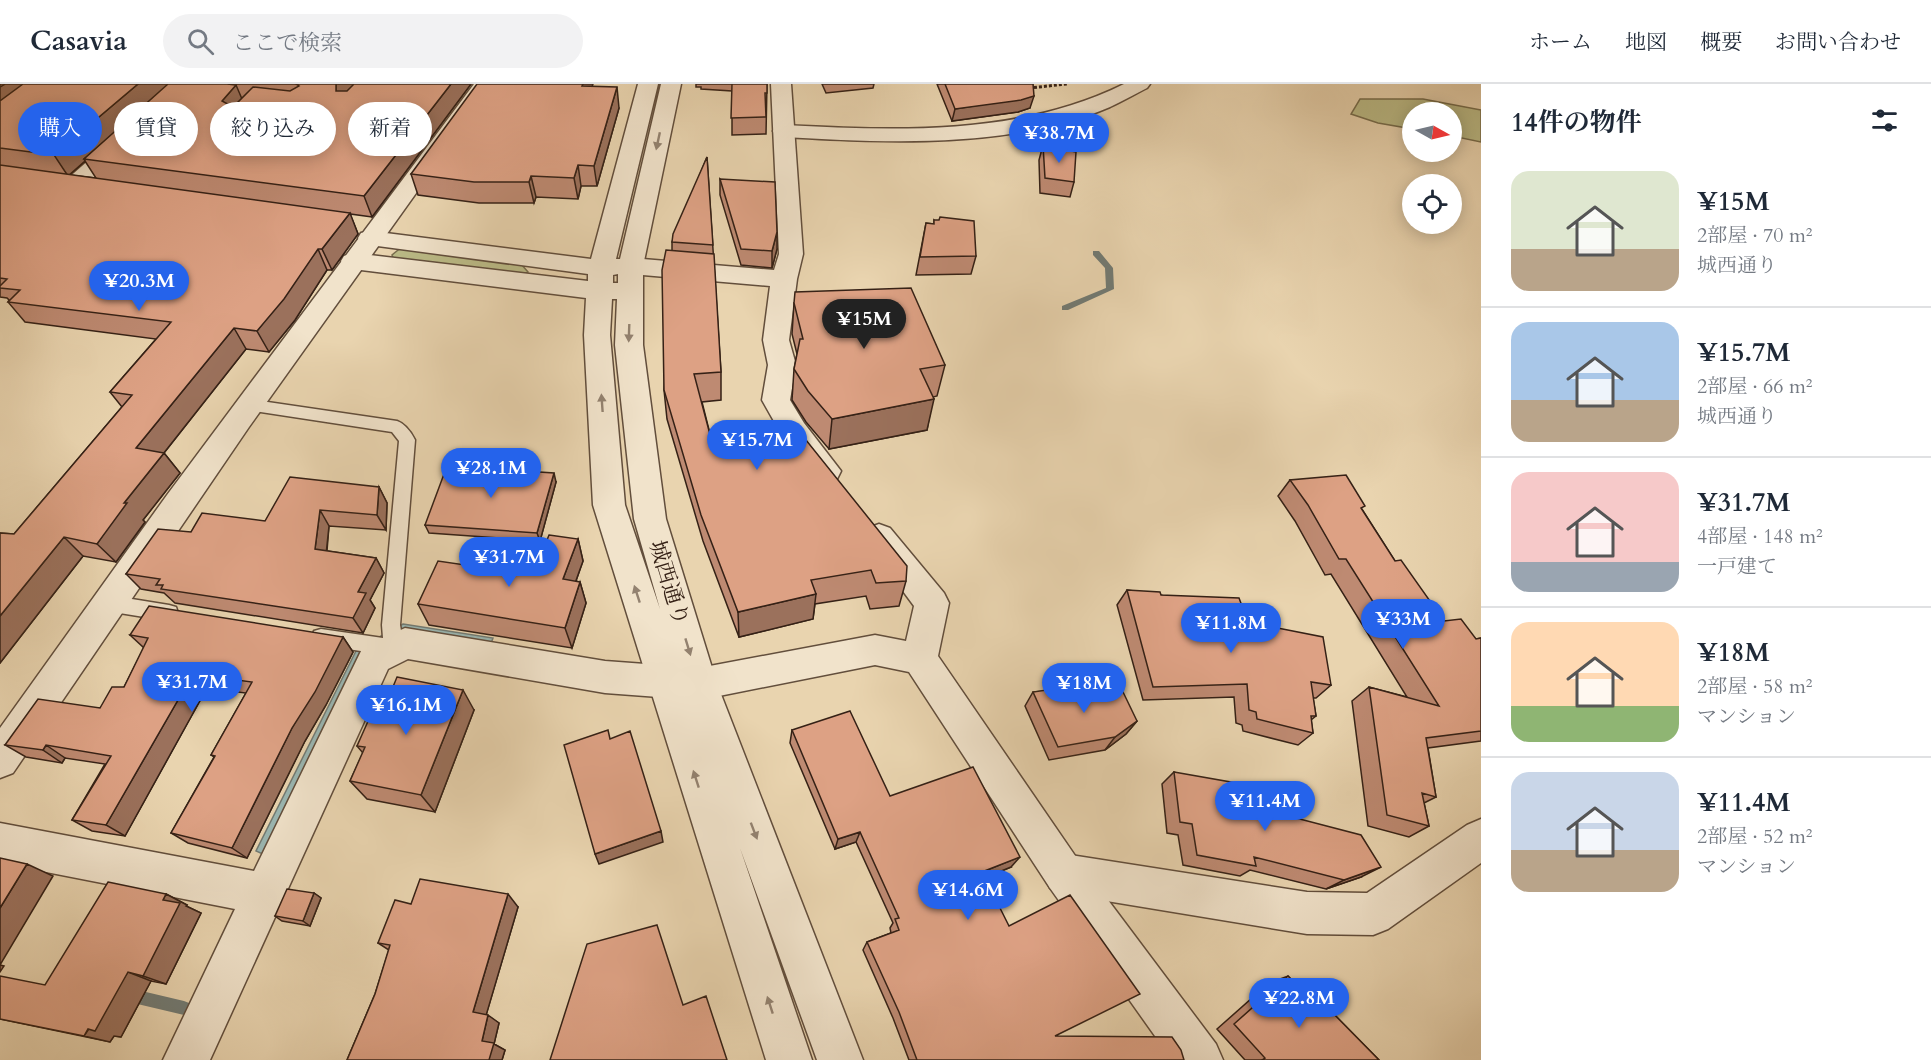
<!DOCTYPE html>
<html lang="ja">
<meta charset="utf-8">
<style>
body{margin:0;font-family:Cardo,"Noto Serif JP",serif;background:#f2f2f3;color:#1f2937;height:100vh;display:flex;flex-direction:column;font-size:22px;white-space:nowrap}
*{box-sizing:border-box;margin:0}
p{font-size:20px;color:#747a83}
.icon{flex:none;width:33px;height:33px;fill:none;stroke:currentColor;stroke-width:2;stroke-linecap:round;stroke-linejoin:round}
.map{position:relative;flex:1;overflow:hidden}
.sheet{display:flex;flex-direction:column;background:#fff;width:450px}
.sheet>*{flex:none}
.top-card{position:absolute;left:18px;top:18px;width:570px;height:54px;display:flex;gap:12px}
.needle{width:39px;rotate:98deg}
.tools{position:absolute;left:1402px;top:18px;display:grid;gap:12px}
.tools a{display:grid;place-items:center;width:60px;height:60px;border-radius:50%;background:#fff;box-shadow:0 3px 15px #0003;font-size:30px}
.price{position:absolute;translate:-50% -51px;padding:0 14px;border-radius:21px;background:#2563eb;color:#fff;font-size:20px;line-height:39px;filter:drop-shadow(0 2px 3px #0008)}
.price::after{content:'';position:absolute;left:50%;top:36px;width:18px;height:14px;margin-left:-9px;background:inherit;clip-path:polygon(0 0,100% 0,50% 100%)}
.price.active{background:#222;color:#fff}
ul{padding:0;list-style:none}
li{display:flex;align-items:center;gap:18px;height:150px;padding:0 30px}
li+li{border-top:2px solid #e0e1e3}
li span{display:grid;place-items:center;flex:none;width:168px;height:120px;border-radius:18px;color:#555}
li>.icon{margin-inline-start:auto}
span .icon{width:72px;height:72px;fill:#fffc;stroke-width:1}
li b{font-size:26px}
h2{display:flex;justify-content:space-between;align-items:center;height:72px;padding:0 30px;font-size:26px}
.pill{padding:0 21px;border-radius:27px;background:#fff;box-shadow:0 3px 15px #0003;font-size:21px;line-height:54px}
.pill.active{background:#2563eb;color:#fff}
header{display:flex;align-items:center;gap:36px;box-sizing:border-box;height:84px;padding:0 30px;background:#fff;border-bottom:2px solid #e0e1e3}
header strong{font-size:28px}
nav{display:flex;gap:33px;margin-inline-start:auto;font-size:21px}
.search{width:420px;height:54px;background:#f2f2f3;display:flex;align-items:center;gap:15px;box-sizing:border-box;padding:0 21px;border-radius:33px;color:#747a83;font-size:22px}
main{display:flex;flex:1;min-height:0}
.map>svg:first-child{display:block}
.green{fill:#bbbb87;stroke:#786e4e;stroke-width:1.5}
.water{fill:#9ab7b3;stroke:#727b74;stroke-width:1.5}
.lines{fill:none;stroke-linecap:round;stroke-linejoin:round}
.stream{fill:#727b74;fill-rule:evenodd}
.service-casing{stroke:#624e3c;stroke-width:3}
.minor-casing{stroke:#624e3c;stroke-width:3}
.tertiary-casing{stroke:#624e3c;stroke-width:3}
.path{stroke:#352116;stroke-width:3;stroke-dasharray:3 2;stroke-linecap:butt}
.service{fill:#f1e3cb;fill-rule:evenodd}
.minor{fill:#f1e3cb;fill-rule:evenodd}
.tertiary{fill:#f1e3cb;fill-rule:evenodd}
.wall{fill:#be8a72;stroke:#352116;stroke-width:1.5;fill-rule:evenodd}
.shaded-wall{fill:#9b715c;stroke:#352116;stroke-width:1.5}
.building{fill:#dda184;stroke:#352116;stroke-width:1.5}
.oneway{fill:#938270}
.labels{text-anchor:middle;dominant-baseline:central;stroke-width:4.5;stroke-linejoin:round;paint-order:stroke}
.street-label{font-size:22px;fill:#352116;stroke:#f1e3cb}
</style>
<header>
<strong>Casavia</strong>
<div class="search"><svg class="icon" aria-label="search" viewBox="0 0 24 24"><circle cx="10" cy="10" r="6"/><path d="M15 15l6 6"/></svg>ここで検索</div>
<nav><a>ホーム</a><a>地図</a><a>概要</a><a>お問い合わせ</a></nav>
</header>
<main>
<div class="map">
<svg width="1481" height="976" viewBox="0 0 1481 976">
<rect width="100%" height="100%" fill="#e9d4af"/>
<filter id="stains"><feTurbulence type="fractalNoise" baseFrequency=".00333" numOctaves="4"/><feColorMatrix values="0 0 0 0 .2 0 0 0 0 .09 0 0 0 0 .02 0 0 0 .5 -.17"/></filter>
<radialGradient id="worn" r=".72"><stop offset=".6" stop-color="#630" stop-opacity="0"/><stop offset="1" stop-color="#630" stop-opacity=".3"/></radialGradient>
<path class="green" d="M1360 15H1423L1481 26V58L1452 52V28H1413V45L1378 39 1351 30Z
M403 162 521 180 528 188 514 194 394 176 392 171Z"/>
<path class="water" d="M403 540 493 554 490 562 410 548 265 771 256 767 357 565Z"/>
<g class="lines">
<path class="stream" d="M1093 167H1099L1113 184 1114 205 1068 226H1062V222L1106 204 1105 184 1093 171Z
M129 904 184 917 189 919 191 924 189 929 184 931 129 918 124 916 122 911 124 906Z"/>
<g class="service-casing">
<path id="service" d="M247 315 397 337C405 340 411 348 415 356L400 541 404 564 401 570 394 572 321 561 314 559 312 553 314 547 321 545 383 554 382 541 399 357 392 348 241 325 239 321 241 317Z
M107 511 169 521 176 523 178 529 176 535 169 537 107 527 100 524 98 519 100 514Z"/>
</g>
<g class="minor-casing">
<path id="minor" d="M176 0H198L82 106 74 108 66 106 63 101 66 96Z
M474 0H494L249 343 13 689 0 694V644L167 411Z
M771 0H791L803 170 797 195 789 256 796 281 790 316 804 339 841 387 837 395 826 398 815 395 784 355 762 316 768 281 763 256 770 202 631 190 622 187 619 182 622 177 631 174 774 186 779 170Z
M879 440 890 444 944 509 949 519 938 572 1078 776 1216 960 1223 976H1172L1050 804 909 588 875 581 699 616 605 609 408 575 388 585 210 976H163L235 825 0 779V739L254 787 363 563 405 544 605 577 699 584 875 551 906 557 914 522 863 453 868 444Z"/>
</g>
<g class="tertiary-casing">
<path id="tertiary" d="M638 0H658L616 175H620L661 0H681L643 182V261L666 435 717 600 863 976H817L740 764 812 976H766L593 421 584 251 586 214 353 185 344 182 341 177 344 172 353 169 588 197V190L370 161 361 159 358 154 361 149 370 147 591 175ZM618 190V199H613V191ZM612 215H617L615 261 634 435 660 525 625 421 610 251Z
M1124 0H1150L1147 4C1135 10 1123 17 1110 23 1012 65 889 59 784 53L776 52 773 47 776 42 784 41C898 47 1019 52 1124 0Z
M1481 735V779L1388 845 1373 851 1307 850 1064 810 1050 804 1044 790 1050 776 1064 770 1307 808 1367 809 1467 741Z"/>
</g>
<path class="path" d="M1029 4 1067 0"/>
<use href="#service" class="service"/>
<use href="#minor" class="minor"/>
<use href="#tertiary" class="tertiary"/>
</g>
<path class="wall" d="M0 0H471L372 133 350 130 358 150 332 186H327L295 236 269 268 246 265 164 369 180 389 143 436 145 438 116 478 83 472 0 579V449L14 450 122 323 110 308 156 255 25 238 8 218 9 216 7 214 0 213ZM85 77 96 94 69 91Z
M696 0H767L766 50 732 51V7L701 5V3H696Z
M822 0H874L873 4 826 9Z
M937 0H1033L1030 24 1018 28 952 37Z
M593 3 619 24 597 102H581L578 115 536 113 534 119H479L418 111 411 90Z
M1043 61 1074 98 1070 113 1040 109 1039 76Z
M707 73 721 288V316L702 318 713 362 906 497 899 522 870 525 866 512 815 520 813 535 739 553 703 457 667 335 664 306 672 167V158Z
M720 95 777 165 772 184 741 181 720 111Z
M934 136 976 172 971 190 916 191 926 139 934 140Z
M794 219 945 281 937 312 933 313 927 346 829 365 806 338 792 316 794 285 797 270 792 250Z
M1290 396 1362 425 1395 477 1444 537 1476 555 1481 554V657L1428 664 1436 713 1424 719 1429 742 1409 753 1368 742 1352 617 1369 603 1407 613 1331 490 1325 491 1295 437 1278 412Z
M556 398 540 457 429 449 425 441Z
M379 403 387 419 386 446 329 442 327 467 376 474 384 489 370 516 375 524 363 549 175 519 164 509 141 505 126 490 191 448 265 437Z
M578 455 583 477 576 497 580 498 586 519 572 564 429 541 418 520 533 491Z
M1127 506 1161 511 1248 538 1331 601 1316 614H1313L1316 632 1311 636 1313 649 1298 661 1243 647 1242 641 1236 639 1234 613 1143 616 1117 521Z
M130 551 343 553 353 568 326 621 305 657 247 774 188 759 171 749 214 673 211 671 246 609 207 604 125 752 92 747 72 736 105 680 65 674 62 679 26 673 5 661 100 624 124 603 144 564Z
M1088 604 1101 610 1137 637 1126 650 1105 666 1049 676 1025 622 1033 608Z
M474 626 435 728 367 715 350 697 363 669 357 662 379 637Z
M792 646 890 712 1011 783 985 793 1055 952 1184 976H909L893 934 863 866 867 858 891 849 890 844 893 839 856 758 835 765 790 659Z
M1174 688 1246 721 1361 793 1326 805 1250 786 1240 792 1183 781 1178 751 1167 749 1162 700Z
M314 809 321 814 310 842 282 837 275 832Z
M166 810 187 821 186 822 201 829 166 900 151 897 121 953 114 952 110 958 0 935Z
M411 820 518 823 486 931 499 939 494 960 505 966 502 976H347L375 910 389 866 378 859Z
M1288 892 1315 919 1321 917 1379 976H1245L1217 945 1269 899Z"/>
<path class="shaded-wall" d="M5 0H46L0 34V3Z
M138 0H173L84 75 85 77 68 92 54 71Z
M336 0H361L343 21 336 7Z
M451 0H471L372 133 364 112Z
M583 0H593L585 23 582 2Z
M236 1 245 22 232 37 222 17Z
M617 3 619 24 597 102 594 82Z
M1034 12 1030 24 1018 28 952 37 955 25Z
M578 81 581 102 578 115 574 94Z
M531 92 536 113 534 119 529 98Z
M350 129 358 150 332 186 322 165Z
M777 148V165L772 184V167Z
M318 165 327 186 295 236 269 268 257 247Z
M234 244 246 265 152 384 136 364Z
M934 315 927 346 829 365 832 335Z
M164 369 180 389 143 436 145 438 116 478 97 460 124 419Z
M554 389 556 398 540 457 537 449Z
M379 403 387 419 386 446 377 431Z
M320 426 329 442 325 480 315 465Z
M64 453 83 472 0 579V532Z
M578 455 583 477 569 516 563 495Z
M376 474 384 489 370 516 375 524 363 549 353 534 358 508Z
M580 498 586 519 572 564 565 544Z
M816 510 813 535 739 553 738 528Z
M343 553 353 568 326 621 305 657 247 774 232 764 292 644Z
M193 590 207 604 125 752 106 741Z
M463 606 474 626 435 728 421 711Z
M1137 637 1126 650 1105 666 1115 653Z
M46 661 65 674 62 679 43 666Z
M661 747 663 758 599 780 595 770Z
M860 748 856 758 835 765 838 755Z
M1020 773 1011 783 975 798 982 788Z
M27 780 53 792 0 881V824Z
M1381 783 1361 793 1326 805 1344 796Z
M314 809 321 814 310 842 303 837Z
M166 810 187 821 186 822 201 829 166 900 143 892 163 816Z
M508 810 518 823 485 935 473 928Z
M0 881 4 882 0 888Z
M128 888 151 897 121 953 114 952 110 958 84 952Z
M488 931 499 939 494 960 505 966 502 976H489L482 957Z"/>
<path class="building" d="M23 0H138L54 71 0 64V17Z
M168 0H227L236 1 222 17 231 22 236 20 253 3 290 7 299 2 296 0H336V7H347L354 0H451L364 112 84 75Z
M477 0H583L582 2 617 3 594 82 578 81 574 94 531 92 529 98H474L411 90Z
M732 0H767V9H765L766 33 731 34Z
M945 0H1033L1034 12 1021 16 955 25Z
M1043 61 1076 68 1074 98 1045 94Z
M707 73 713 161 672 158 673 150Z
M0 81 350 129 322 165H318L284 215 257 247 234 244 136 364 164 369 124 419H127L97 460 64 453 0 532V449L14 450 132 311 110 308 171 238 8 218 20 206 0 204V202L7 195 0 194Z
M720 95 775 98 777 148 772 167 741 165Z
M940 133 974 137 976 172 920 173 926 139 934 140V136H939Z
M666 166 714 170 721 288 694 290 713 362 802 351 907 482 906 497 876 499 871 486 811 496 816 510 738 528 701 431 664 306 662 186Z
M911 204 945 281 920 285 934 315 832 335 808 307 794 285 800 255H803L794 219 795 208Z
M447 382 554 389 537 449 425 441Z
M1346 391 1365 422 1361 424 1395 477 1401 476 1444 537 1461 535 1476 555 1481 554V647L1426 654 1436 713 1422 709 1429 742 1387 731 1369 603 1439 622 1346 475H1339L1308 421 1290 396Z
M290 393 379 403 377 431 320 426 315 465 376 474 358 508 366 509 353 534 161 505 163 501H156L160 495 126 490 158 445 191 448 202 429 265 437Z
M549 451 578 455 563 495 580 498 565 544 418 520 438 477 533 491Z
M1127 506 1160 508 1161 511 1239 514 1248 538 1323 553 1331 601 1311 598 1316 632H1311L1313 649 1257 635 1256 628 1249 626 1247 600 1153 603Z
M149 522 343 553 315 608 292 644 232 764 171 749 215 672 211 671 252 598 193 590 106 741 72 736 111 672 46 661 43 666 5 661 38 615 100 624 112 603H124L148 554 130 551Z
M397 593 463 606 421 711 350 697 365 663 357 662 369 635 379 637Z
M1087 600 1088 604 1097 603 1101 610 1123 608 1137 637 1115 653 1058 663 1033 608Z
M850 627 890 712 973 683 1020 773 982 788 1009 842 1070 811 1140 910 1055 952 1172 953 1181 966 1184 976H917L899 928 867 858 899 846 895 835 899 834 860 748 838 755 792 646Z
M608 646 610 655 630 647 661 747 595 770 564 661Z
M1174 688 1242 700 1246 721 1361 751 1381 783 1344 796 1254 773 1256 782 1197 771 1192 740 1180 738Z
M0 774 27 780 0 824Z
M420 795 508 810 473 928 488 931 482 957 494 959 489 976H347L375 910 390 861 378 859 395 816 411 820Z
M108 798 166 810 163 816 180 819 143 892 128 888 95 947 88 945 84 952 0 935V892L45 901Z
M287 805 314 809 303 837 275 832Z
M657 841 683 921 706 912 727 976H550L587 860Z
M1288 892 1317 921 1321 917 1379 976H1262L1265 974 1234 940Z"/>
<defs><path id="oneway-solid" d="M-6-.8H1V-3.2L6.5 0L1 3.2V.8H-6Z" transform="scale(1.5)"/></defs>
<g class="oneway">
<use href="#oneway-solid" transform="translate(658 57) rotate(102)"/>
<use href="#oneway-solid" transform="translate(629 249) rotate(92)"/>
<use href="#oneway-solid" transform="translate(602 319) rotate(-94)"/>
<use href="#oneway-solid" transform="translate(637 510) rotate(-108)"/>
<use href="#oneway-solid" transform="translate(688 563) rotate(73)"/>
<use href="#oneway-solid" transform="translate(696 695) rotate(-108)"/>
<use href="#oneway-solid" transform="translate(754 747) rotate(69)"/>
<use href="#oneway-solid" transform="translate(770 921) rotate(-108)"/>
</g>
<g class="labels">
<g class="street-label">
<text transform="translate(669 499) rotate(73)">城西通り</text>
</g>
</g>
<rect width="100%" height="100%" filter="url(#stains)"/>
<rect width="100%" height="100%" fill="url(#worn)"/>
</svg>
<div class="tools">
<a><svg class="needle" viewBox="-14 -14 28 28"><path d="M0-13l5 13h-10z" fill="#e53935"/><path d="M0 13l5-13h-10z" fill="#747a83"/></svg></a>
<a><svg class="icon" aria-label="locate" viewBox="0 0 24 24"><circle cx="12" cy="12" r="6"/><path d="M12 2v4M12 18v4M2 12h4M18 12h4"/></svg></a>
</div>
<b class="price" style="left:1059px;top:80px">¥38.7M</b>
<b class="price" style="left:139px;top:228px">¥20.3M</b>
<b class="price active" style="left:864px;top:266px">¥15M</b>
<b class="price" style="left:757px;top:387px">¥15.7M</b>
<b class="price" style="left:491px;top:415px">¥28.1M</b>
<b class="price" style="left:509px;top:504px">¥31.7M</b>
<b class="price" style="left:1403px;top:566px">¥33M</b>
<b class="price" style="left:1231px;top:570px">¥11.8M</b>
<b class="price" style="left:192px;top:629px">¥31.7M</b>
<b class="price" style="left:1084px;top:630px">¥18M</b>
<b class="price" style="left:406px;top:652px">¥16.1M</b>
<b class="price" style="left:1265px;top:748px">¥11.4M</b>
<b class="price" style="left:968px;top:837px">¥14.6M</b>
<b class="price" style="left:1299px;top:945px">¥22.8M</b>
<div class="top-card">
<a class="pill active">購入</a>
<a class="pill">賃貸</a>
<a class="pill">絞り込み</a>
<a class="pill">新着</a>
</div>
</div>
<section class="sheet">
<h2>14件の物件<svg class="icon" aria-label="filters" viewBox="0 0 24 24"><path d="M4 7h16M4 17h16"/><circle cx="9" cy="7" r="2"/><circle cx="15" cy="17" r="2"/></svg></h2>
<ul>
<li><span style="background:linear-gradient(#dfe7d0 65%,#b9a48a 0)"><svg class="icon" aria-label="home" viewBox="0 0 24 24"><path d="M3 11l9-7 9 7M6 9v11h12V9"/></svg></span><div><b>¥15M</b><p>2部屋 · 70 m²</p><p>城西通り</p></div></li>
<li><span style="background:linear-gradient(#a9c7e8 65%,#b9a48a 0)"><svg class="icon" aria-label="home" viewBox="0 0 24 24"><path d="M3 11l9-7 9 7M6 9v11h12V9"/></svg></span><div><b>¥15.7M</b><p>2部屋 · 66 m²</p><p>城西通り</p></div></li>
<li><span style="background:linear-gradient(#f6c9c9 75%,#9aa5b1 0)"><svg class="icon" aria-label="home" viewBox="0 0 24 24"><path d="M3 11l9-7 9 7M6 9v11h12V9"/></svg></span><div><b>¥31.7M</b><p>4部屋 · 148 m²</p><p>一戸建て</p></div></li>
<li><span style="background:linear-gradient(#ffd9b3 70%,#8fb573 0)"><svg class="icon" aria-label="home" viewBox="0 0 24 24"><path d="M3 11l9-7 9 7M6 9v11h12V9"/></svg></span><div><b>¥18M</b><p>2部屋 · 58 m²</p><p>マンション</p></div></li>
<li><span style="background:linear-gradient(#c9d6e8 65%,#b9a48a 0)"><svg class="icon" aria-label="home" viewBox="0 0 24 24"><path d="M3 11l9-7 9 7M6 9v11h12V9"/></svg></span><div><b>¥11.4M</b><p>2部屋 · 52 m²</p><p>マンション</p></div></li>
</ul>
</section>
</main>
